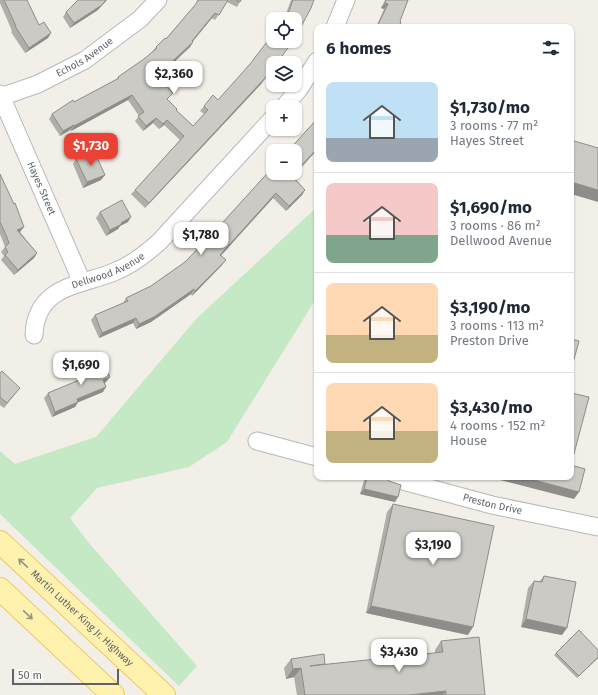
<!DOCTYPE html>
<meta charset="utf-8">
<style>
body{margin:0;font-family:"Fira Sans",sans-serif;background:#f6f6f7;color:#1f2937;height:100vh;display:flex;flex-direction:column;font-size:15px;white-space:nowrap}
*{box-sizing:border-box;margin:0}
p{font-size:13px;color:#747a83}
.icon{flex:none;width:22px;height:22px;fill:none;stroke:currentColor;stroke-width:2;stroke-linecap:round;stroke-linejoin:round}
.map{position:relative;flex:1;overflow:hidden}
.panel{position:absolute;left:314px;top:24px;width:260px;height:456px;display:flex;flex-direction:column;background:#fff;border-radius:8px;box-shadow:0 1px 3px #0004}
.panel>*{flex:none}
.buttons{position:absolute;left:266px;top:12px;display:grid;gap:8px}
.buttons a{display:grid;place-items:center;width:36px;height:36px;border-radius:8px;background:#fff;box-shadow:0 1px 3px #0004;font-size:20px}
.scale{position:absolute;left:12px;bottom:10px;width:107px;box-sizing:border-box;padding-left:4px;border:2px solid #5f6368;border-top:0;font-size:11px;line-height:14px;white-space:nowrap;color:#5f6368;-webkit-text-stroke:3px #fff;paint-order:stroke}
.price{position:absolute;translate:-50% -34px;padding:0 9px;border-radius:8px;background:#fff;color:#222;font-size:13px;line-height:26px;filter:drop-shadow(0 1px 2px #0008)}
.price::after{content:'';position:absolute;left:50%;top:24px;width:12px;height:9px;margin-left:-6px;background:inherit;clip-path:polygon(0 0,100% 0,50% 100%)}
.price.active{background:#ea4335;color:#fff}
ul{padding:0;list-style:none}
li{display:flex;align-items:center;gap:12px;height:100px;padding:0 12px}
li+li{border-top:1px solid #e0e1e3}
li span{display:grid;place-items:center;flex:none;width:112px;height:80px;border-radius:8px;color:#555}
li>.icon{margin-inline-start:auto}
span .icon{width:48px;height:48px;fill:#fffc;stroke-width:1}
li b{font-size:17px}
h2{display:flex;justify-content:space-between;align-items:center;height:48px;padding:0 12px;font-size:17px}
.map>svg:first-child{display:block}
.green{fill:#c5e8c5}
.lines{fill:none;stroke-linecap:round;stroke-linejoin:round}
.minor-casing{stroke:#b5b8bc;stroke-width:19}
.primary-casing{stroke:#f2c960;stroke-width:24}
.minor{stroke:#fff;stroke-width:17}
.primary{stroke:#fff2af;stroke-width:22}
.wall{fill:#afaea9}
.shaded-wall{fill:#8f8d8a}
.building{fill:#cccac5;stroke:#8f8d8a}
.oneway{stroke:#979581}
.labels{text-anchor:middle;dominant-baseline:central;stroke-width:3;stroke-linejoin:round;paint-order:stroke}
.street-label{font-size:10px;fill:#5f6368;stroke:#fff}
</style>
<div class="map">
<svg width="598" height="695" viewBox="0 0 598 695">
<rect width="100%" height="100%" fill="#f1efe8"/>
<path class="green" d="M317 207V297L227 442 189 467 97 488 70 518 88 542 197 666 179 686 0 514V451L15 464 96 437 197 318Z"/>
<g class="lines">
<g class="minor-casing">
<g id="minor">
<path d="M335 27 346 0"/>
<path id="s1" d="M0 94 82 282"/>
<path id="s2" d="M1 97 38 84 85 60 140 19 158 0"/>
<path d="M284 107 299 89 317 61"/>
<path id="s3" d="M34 335C36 286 79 286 114 272 132 265 146 254 160 241L273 118"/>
<path d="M257 441 317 457"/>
<path id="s4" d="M388 477 492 505 598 527"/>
</g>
</g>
<g class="primary-casing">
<g id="primary">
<path id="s5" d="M0 542 164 695"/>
<path d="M0 589 113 695"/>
</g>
</g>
<use href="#minor" class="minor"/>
<use href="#primary" class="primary"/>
</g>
<path class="wall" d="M0 0H27L39 25 51 33 48 38 25 53 11 32 12 31 0 3Z
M198 0H241L237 7 227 2 215 20 212 18 193 41V42L190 47 158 77 168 100 176 110 193 126 204 114 200 111 204 106 262 83 145 208 131 194 135 190 180 140 164 125 159 129 153 123 143 131 135 121 139 116 128 100 71 131 70 130 60 136 49 119 52 114 74 102 116 80 118 77 144 59 152 52 156 47 166 39 194 6Z
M291 0H314L295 19H284Z
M385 0H408L400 21 399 27H376L384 9 381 8Z
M98 10 70 28 63 17 66 12Z
M317 119V150L293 176 305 190 302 195 286 211 273 198 221 255 222 265 192 296 191 294 151 322 136 329 133 323 99 338 91 320 95 315 123 303 126 298 151 286 185 262 214 232Z
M76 159 105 175 101 180 83 188 73 164Z
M0 174 20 232 37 253 34 258 14 275 1 260 4 256 1 252 5 247 0 234Z
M100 212 128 222 120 226 118 229 106 236 96 218Z
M80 369 106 382 105 383 103 392 78 402 75 407 52 417 44 398 48 393 79 380 76 374Z
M0 373 16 393 4 408 0 405Z
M365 477H384L395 502 360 494Z
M393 504 468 635 366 613 387 512Z
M544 576 562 635 521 627 528 588 534 581 539 582Z
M441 641 485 695H297L294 677 286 679 284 668 291 659 325 665 435 653V650Z
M598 650V658L577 678 554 655 556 653Z"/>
<path class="shaded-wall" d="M106 0H107L98 10 70 28 74 23Z
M385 3 388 4 384 9 381 8Z
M215 13 212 18 189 46 192 41Z
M51 33 48 38 25 53 29 48Z
M193 42 190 47 154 81 157 76Z
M273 68 262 83 145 208 149 203Z
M132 95 128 100 71 131 74 126Z
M156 118 153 123 143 131 146 126Z
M167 120 164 125 159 129 163 124Z
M74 125 70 130 60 136 63 131Z
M317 149V150L289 181 295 173Z
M105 175 101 180 83 188 87 182Z
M571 182 598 190V202L571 194Z
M305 190 302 195 286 211 289 206Z
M276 193 273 198 217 260 220 255Z
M131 217 128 222 120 226 118 229 106 236 110 230 121 223Z
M24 227 20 232 14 235 17 230Z
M37 253 34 258 14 275 18 270Z
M226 260 222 265 192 296 195 291Z
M194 289 191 294 151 322 136 329 139 324Z
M136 318 133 323 99 338 102 333Z
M110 377 106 382 100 385 103 380Z
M106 387 103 392 74 404 77 399Z
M78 402 75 407 52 417 55 412Z
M502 477H523L579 492 574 499 500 480Z
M364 489 398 497 395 502 360 494Z
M371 606 473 627 468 635 366 613Z
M526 619 567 628 562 635 521 627Z
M598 657V658L577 678Z
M301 668 294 677 286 679 293 669Z
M446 691 443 695H409Z"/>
<path class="building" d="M4 0H27L39 25 44 22 51 33 29 48 15 26H16Z
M78 0H106L102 5 74 23 66 12Z
M198 0H228L219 15 215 13 192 41 193 42 157 76 173 93 167 99 177 109 176 110 193 126 208 110 204 106 213 95 218 100 250 64 273 34V41H293L277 63H273V68L265 78 149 203 135 190 184 136 167 120 163 124 156 118 146 126 138 116 144 112 132 95 74 126V125L63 131 52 114 73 100 74 102 119 78 118 77 144 59 157 48 156 47 165 38 166 39 196 4Z
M236 0H241L240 2Z
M293 0H314L311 8 295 38V19H286Z
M386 0H408L400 21 401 22 399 27H377L388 4 385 3Z
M317 119V149L295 172V151H288Z
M571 140 598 148V190L571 182Z
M94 151 105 175 87 182 76 159Z
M273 167V173H295L292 176 305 190 289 206 276 193 220 255 226 260 195 291 194 289 154 317 139 324 136 318 102 333 95 315 128 301 126 298 151 286 185 262 214 232Z
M0 174 14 204 15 203 24 227 17 230 37 253 18 270 5 255 8 252 5 247 9 243 6 235 0 222Z
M122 200 131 217 121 223 122 224 110 230 100 212Z
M571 339 579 341 571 370Z
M102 359 110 377 103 380 106 387 77 399 78 402 55 412 48 393 84 378 80 369Z
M2 371 20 388 7 403 0 397V373Z
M571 393 589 397 571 465 585 469 579 492 523 477H571Z
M367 477H384L389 481 401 485 398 497 364 489Z
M393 504 494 526 473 627 371 606Z
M544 576 576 582 567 628 526 619 534 581 542 582Z
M579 630 598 650V657L579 676 556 653Z
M479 637 485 695H446V691L409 695H305L301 668 293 669 291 659 324 654 325 664 310 666 443 652 441 641Z"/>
<defs><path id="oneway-shaft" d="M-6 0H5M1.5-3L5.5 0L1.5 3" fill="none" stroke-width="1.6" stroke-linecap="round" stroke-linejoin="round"/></defs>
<g class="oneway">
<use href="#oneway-shaft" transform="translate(23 563) rotate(-137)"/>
<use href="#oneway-shaft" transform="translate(28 615) rotate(43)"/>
</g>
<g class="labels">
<g class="street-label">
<text stroke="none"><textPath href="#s2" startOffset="93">Echols Avenue</textPath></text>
<text stroke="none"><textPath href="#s1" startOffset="103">Hayes Street</textPath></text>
<text stroke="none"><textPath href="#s3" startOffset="106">Dellwood Avenue</textPath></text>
<text stroke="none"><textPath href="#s4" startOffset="108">Preston Drive</textPath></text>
<text stroke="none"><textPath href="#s5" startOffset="112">Martin Luther King Jr. Highway</textPath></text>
</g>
</g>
</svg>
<div class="buttons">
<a><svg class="icon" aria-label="locate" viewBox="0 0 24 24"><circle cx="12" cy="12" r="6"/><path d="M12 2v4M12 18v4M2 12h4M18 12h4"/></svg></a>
<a><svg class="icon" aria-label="layers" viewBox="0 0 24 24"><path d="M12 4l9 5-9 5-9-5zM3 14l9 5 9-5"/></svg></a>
<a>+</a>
<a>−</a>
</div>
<div class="scale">50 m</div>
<b class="price" style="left:174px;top:95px">$2,360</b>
<b class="price active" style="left:91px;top:167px">$1,730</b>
<b class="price" style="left:201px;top:256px">$1,780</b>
<b class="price" style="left:81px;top:386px">$1,690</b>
<b class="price" style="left:433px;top:566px">$3,190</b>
<b class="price" style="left:399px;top:673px">$3,430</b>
<section class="panel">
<h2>6 homes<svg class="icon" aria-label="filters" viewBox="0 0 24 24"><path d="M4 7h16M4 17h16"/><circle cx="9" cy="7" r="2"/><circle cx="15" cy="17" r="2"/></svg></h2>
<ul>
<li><span style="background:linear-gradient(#bfe0f5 70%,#9aa5b1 0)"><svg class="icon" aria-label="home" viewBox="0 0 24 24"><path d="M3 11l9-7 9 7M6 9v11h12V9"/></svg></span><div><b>$1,730/mo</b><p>3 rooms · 77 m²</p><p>Hayes Street</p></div></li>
<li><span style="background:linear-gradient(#f6c9c9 65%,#7fa58c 0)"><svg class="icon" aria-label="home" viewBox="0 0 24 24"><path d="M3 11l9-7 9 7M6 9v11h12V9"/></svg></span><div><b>$1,690/mo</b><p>3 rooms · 86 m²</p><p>Dellwood Avenue</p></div></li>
<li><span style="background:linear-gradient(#ffd9b3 65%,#c2b280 0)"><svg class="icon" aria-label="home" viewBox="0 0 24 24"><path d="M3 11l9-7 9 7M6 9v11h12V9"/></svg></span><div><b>$3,190/mo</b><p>3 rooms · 113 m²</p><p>Preston Drive</p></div></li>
<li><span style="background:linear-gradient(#ffd9b3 60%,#c2b280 0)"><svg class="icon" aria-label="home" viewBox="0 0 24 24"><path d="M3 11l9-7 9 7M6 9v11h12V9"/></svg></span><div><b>$3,430/mo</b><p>4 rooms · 152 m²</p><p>House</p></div></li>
</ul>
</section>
</div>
